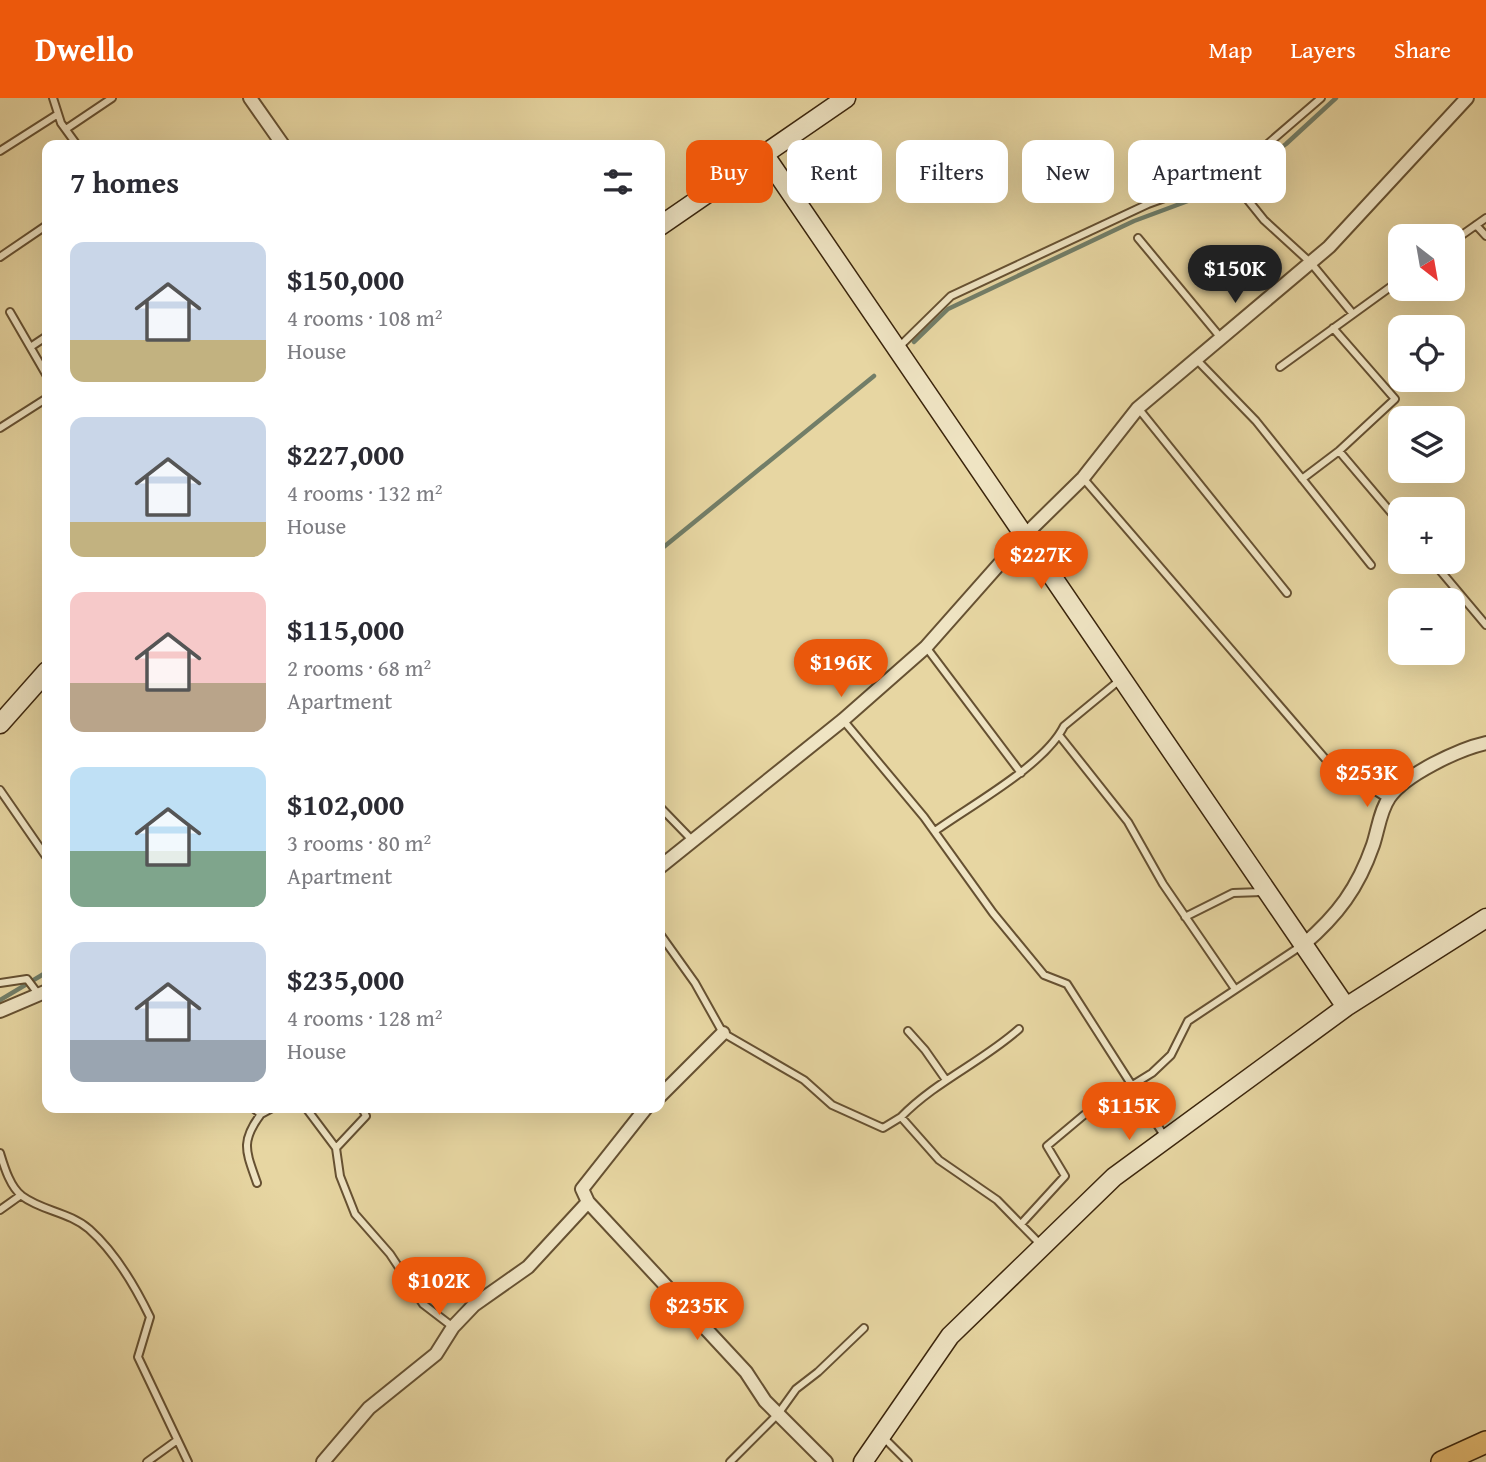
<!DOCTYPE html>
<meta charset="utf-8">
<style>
body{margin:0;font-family:"Gentium Book Plus",serif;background:#f2f2f3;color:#2b2b33;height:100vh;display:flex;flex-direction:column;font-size:26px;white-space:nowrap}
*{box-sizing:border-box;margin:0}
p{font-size:23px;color:#7c7c81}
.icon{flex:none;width:38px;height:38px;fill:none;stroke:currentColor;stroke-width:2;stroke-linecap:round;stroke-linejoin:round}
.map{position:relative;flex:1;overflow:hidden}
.panel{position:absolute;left:42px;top:42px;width:623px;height:973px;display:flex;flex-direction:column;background:#fff;border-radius:14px;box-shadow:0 7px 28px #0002}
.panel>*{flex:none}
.hud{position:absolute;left:686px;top:42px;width:665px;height:63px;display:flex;gap:14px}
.needle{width:46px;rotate:149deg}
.controls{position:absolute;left:1388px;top:126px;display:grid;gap:14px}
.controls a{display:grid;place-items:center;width:77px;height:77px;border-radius:14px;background:#fff;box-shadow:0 7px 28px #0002;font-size:35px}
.price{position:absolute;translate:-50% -60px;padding:0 16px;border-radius:24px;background:#ea580c;color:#fff;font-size:23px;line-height:46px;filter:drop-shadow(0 2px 4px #0008)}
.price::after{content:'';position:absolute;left:50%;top:42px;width:21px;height:16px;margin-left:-10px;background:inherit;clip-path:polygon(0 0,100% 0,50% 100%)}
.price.selected{background:#222;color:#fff}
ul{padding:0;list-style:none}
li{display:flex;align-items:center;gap:21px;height:175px;padding:0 28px}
li span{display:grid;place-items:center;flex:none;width:196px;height:140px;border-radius:14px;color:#555}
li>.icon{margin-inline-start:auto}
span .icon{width:84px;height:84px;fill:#fffc;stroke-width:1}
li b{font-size:30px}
h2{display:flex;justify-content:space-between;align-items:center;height:84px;padding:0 28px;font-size:30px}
.tag{padding:0 24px;border-radius:14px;background:#fff;box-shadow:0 7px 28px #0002;font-size:24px;line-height:63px}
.tag.selected{background:#ea580c;color:#fff}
header{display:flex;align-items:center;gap:42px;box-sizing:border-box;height:98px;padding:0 35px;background:#ea580c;color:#fff}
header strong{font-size:33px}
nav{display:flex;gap:38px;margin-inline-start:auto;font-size:24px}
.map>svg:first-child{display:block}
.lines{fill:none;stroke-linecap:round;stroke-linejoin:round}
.stream{stroke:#727e68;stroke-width:4.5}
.lane-casing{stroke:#665132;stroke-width:10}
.street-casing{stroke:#665132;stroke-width:16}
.secondary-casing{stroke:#3b250c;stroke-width:21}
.highway-casing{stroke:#3b250c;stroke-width:24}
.lane{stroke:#efe4c3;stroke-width:6}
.street{stroke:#efe4c3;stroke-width:12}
.secondary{stroke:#efe4c3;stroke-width:18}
.highway{stroke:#e4bb71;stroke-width:21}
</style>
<header>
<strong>Dwello</strong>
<nav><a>Map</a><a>Layers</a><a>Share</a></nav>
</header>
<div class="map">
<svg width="1486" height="1364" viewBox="0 0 1486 1364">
<rect width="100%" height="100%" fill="#e7d6a2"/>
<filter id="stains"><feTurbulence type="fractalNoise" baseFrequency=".00286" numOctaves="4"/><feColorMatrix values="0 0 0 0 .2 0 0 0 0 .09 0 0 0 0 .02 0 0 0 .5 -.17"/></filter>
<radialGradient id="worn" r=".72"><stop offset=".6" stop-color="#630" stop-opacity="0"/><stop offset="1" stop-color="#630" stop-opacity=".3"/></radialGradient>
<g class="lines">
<path class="stream" d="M914 244 948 211 1134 123 1231 87 1286 46 1336 0
M660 452 874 278
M0 902 47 874"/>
<g class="lane-casing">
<path id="lane" d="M53 0 61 25 77 47
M66 31 112 0
M0 53 58 16
M1239 91 1264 122 1311 165 1353 216
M1476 127 1486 138
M1138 140 1221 240
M1452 144 1486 120
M0 159 47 127
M10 214 47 278
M32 248 47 238
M899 249 951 198 1148 106 1234 75 1321 0
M1196 261 1256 323 1371 467
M1280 269 1400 182
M1138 310 1287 495
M0 330 47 300
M1339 353 1400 425
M1083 380 1328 664 1388 701
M1302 381 1339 353 1395 301 1333 230
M1433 464 1486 527
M926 549 1021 675
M843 622 924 719 993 815 1044 877 1067 886 1165 1039
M1059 637 1128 724 1163 786 1235 891
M0 692 47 760
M660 709 692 742
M935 733C971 707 1045 667 1064 628L1121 581
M1185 819 1233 795 1262 794
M660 836 695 885 723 935 804 982 832 1007 883 1030 901 1019 939 1062 997 1102 1041 1147
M0 885 27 881 39 897
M908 933 925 952 946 982
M253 1010 261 1016 272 1010
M306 1010 336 1050 340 1078 355 1116 390 1156 423 1206 453 1229
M901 1019C936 983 982 964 1019 931
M336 1050 366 1018 362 1010
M0 1055C4 1068 10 1089 22 1098 42 1113 69 1114 89 1131 116 1155 135 1188 150 1219L138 1259 188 1364
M257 1085C246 1053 240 1044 261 1016
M0 1112 21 1097
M1022 1125 1065 1078 1047 1048 1084 1017 1152 975 1171 957 1188 923 1301 848
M884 1340 908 1364
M147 1364 176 1343
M730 1364 778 1316 796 1291 818 1274 864 1230"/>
</g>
<g class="street-casing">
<path id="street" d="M250 0 283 47
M660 769 843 622 926 549 1026 436 1083 380 1138 310 1329 149 1467 0
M1303 847C1338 817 1358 790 1373 747 1378 732 1380 713 1389 700 1404 677 1459 651 1486 645
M0 913 47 893
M660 998 723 935
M646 1010 582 1091 588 1104 746 1274 765 1303 826 1364
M323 1364 369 1310 436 1256 453 1229 474 1207 528 1169 588 1104"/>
</g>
<g class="secondary-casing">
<path id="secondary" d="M764 56 1346 909
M660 128 846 0
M0 626 47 573
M863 1364 950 1238 1114 1079 1346 909 1486 820"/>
</g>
<g class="highway-casing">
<path id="highway" d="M1442 1364 1486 1344"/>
</g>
<use href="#lane" class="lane"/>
<use href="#street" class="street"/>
<use href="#secondary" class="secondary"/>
<use href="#highway" class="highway"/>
</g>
<rect width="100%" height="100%" filter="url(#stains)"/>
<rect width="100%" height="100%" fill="url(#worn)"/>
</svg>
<div class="controls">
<a><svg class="needle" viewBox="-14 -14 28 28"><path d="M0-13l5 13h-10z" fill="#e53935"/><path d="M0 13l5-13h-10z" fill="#7c7c81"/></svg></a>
<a><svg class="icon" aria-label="locate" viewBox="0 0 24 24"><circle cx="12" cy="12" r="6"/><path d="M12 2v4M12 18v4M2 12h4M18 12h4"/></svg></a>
<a><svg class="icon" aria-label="layers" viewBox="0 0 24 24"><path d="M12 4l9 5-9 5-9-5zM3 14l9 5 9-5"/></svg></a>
<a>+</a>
<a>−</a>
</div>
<b class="price selected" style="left:1235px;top:207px">$150K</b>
<b class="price" style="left:1041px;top:493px">$227K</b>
<b class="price" style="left:841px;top:601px">$196K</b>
<b class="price" style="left:1367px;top:711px">$253K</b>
<b class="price" style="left:1129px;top:1044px">$115K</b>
<b class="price" style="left:439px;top:1219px">$102K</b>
<b class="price" style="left:697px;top:1244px">$235K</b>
<div class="hud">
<a class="tag selected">Buy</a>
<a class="tag">Rent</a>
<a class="tag">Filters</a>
<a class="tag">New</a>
<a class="tag">Apartment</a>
</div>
<section class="panel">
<h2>7 homes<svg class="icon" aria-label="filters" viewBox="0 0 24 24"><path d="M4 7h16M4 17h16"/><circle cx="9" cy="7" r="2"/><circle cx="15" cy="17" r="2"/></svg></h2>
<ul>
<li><span style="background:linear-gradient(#c9d6e8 70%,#c2b280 0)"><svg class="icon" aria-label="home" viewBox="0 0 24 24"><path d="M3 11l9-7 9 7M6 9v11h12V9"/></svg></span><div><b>$150,000</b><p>4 rooms · 108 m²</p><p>House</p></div></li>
<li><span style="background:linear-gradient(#c9d6e8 75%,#c2b280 0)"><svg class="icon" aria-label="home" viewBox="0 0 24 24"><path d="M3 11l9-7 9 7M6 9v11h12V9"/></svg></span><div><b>$227,000</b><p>4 rooms · 132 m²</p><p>House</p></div></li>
<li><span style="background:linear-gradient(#f6c9c9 65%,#b9a48a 0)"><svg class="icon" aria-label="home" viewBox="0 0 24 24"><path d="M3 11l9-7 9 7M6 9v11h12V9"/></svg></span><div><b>$115,000</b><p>2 rooms · 68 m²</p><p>Apartment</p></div></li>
<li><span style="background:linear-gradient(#bfe0f5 60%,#7fa58c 0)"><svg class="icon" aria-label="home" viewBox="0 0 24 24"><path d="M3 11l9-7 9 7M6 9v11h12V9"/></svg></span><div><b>$102,000</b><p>3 rooms · 80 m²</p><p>Apartment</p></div></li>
<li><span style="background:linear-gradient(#c9d6e8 70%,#9aa5b1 0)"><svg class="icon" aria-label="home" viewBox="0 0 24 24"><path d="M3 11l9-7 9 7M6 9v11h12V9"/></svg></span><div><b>$235,000</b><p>4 rooms · 128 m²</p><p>House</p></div></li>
</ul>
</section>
</div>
